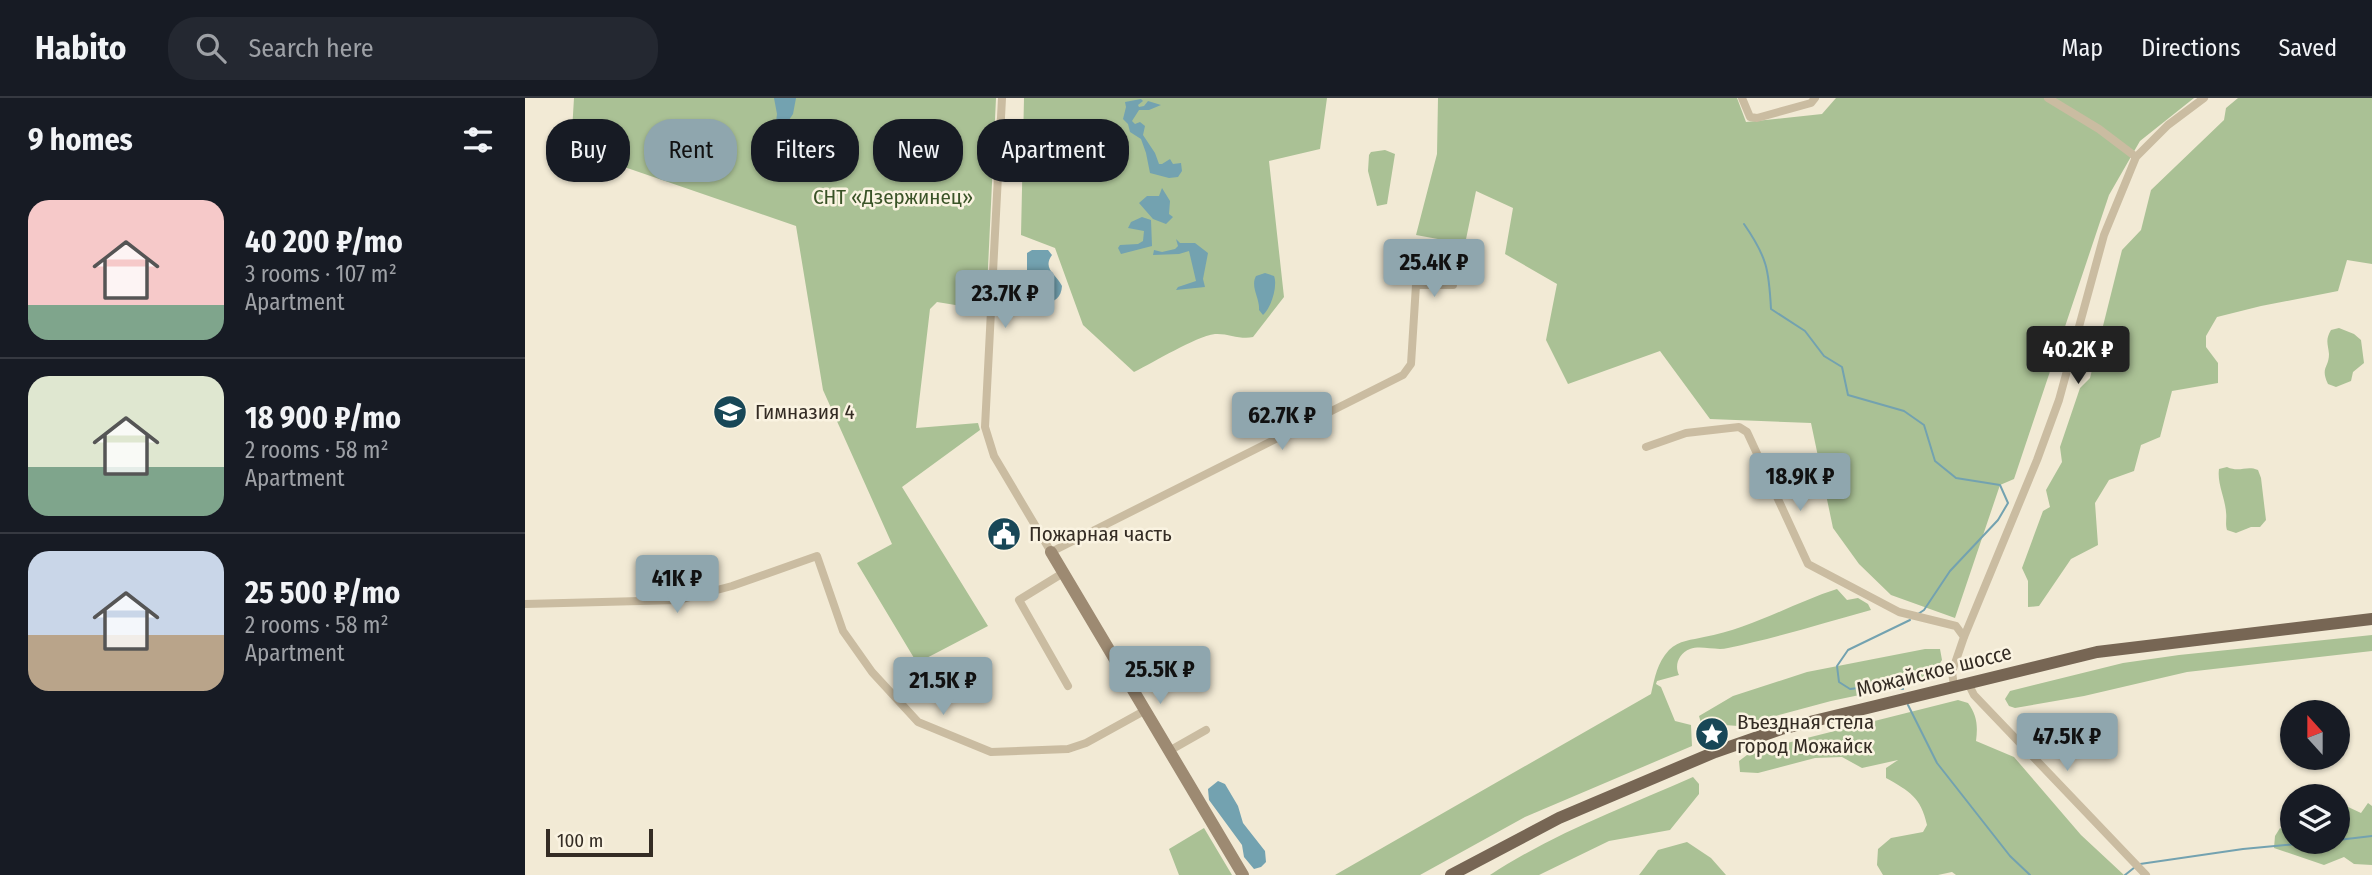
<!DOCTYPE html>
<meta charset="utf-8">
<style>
body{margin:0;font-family:"Fira Sans Condensed",sans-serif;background:#242831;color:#f1f3f6;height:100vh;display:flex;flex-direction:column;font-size:26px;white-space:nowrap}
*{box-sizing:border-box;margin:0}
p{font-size:23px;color:#9ea1a6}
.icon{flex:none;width:38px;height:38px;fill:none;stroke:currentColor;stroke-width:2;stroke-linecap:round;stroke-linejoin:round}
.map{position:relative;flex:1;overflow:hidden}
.side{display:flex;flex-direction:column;background:#171b24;width:525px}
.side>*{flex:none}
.guide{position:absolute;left:21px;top:21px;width:665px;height:63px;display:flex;gap:14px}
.needle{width:46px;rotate:339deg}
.buttons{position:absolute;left:1755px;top:602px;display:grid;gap:14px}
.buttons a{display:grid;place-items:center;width:70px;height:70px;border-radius:50%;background:#171b24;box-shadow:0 2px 5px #0004;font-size:35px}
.scale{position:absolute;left:21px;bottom:18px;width:107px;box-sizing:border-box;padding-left:7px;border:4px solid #342c24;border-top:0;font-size:19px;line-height:24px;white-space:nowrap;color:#342c24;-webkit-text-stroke:5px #faf3e1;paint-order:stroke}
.price{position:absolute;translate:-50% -60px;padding:0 16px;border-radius:7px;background:#8fa6ae;color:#111;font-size:23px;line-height:46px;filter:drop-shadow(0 2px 4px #0008)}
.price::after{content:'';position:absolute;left:50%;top:42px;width:21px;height:16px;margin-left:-10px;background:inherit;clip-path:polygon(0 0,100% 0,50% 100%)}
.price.selected{background:#222;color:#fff}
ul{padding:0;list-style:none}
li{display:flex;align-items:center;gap:21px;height:175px;padding:0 28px}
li+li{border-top:2px solid #363941}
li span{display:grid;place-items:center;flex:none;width:196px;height:140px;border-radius:21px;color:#555}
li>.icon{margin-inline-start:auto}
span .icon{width:84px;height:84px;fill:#fffc;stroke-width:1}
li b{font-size:30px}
h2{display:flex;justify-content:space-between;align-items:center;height:84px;padding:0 28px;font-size:30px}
.tag{padding:0 24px;border-radius:28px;background:#171b24;box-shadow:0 2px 5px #0004;font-size:24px;line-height:63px}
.tag.selected{background:#8fa6ae;color:#111}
header{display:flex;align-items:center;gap:42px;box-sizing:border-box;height:98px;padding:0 35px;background:#171b24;border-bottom:2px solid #363941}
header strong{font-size:33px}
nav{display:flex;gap:38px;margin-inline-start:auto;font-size:24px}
.search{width:490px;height:63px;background:#242831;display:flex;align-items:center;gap:18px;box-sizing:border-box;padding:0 24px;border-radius:28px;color:#9ea1a6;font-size:26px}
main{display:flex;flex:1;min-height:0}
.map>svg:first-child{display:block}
.green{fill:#aac195}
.water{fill:#73a2b0}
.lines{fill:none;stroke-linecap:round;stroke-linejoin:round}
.stream{stroke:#73a2b0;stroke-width:2}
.street{stroke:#cabca1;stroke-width:8}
.secondary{stroke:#9d8a72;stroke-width:12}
.primary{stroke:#776654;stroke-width:12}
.labels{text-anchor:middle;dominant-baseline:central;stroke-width:5;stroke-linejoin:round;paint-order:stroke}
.park-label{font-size:21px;fill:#3a5327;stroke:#faf3e1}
.poi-label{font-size:21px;fill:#342c24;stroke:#faf3e1;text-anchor:start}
.street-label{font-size:21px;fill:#342c24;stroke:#faf3e1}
</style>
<header>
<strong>Habito</strong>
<div class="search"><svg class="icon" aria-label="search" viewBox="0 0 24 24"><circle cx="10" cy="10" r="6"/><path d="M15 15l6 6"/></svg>Search here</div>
<nav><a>Map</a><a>Directions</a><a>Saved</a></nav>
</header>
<main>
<section class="side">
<h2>9 homes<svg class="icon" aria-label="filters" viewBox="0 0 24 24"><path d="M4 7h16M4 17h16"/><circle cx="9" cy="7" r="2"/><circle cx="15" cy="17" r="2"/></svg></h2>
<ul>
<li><span style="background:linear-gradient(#f6c9c9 75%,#7fa58c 0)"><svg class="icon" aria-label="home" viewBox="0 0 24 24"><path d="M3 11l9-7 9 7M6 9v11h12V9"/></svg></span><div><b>40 200 ₽/mo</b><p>3 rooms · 107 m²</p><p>Apartment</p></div></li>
<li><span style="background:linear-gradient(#dfe7d0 65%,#7fa58c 0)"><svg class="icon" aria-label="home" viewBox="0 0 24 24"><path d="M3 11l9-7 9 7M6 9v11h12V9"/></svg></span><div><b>18 900 ₽/mo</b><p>2 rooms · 58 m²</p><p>Apartment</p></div></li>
<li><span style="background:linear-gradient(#c9d6e8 60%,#b9a48a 0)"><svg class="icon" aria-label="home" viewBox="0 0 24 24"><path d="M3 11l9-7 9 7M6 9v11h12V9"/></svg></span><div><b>25 500 ₽/mo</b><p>2 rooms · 58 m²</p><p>Apartment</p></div></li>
</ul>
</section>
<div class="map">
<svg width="1847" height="777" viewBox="0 0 1847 777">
<rect width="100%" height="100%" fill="#f2ead5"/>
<path class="green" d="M49 0H471L461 212 412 204 405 211 391 330 453 325 455 332 377 389 463 528 392 565 332 465 367 446 298 292 271 128 76 61 47 33Z
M499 0H802L795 51 744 63 759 199 728 239C715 242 703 235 690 236 669 239 630 264 609 274L558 227 530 150 496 137Z
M913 0H1212L1221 24 1297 16 1311 0H1669L1615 43 1584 97 1489 381 1475 387 1430 520 1366 497 1334 466 1308 430 1286 325 1185 321 1135 253 1043 286 1021 242 1032 186 980 156 988 110 951 93 940 146 891 137 912 56Z
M1713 0H1847V166L1822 162 1813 193 1736 208 1692 219 1681 238V249L1693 265V285L1647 293 1635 339 1616 347 1609 373 1584 382 1570 405 1573 447 1546 461 1514 508 1503 509V483L1497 470 1518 413 1525 409 1521 392 1537 364 1535 349 1555 290 1565 280 1597 152 1616 132 1626 92 1699 22 1701 10Z
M860 52 870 56 862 106 852 108 843 73 844 57 846 54Z
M1814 230 1829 236 1836 242 1839 265 1828 274 1826 283 1811 289 1803 286C1795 269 1804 270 1804 256 1803 246 1800 242 1806 232Z
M1702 369C1715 375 1721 367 1733 372L1736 380 1741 422 1735 429H1726L1711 435 1702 432C1700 425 1702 421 1701 414 1700 399 1692 386 1694 371Z
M1312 491 1322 502 1333 500 1343 506 1346 512C1299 525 1251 540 1203 550 1191 553 1176 547 1165 551 1154 555 1149 567 1154 577L1132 583 1131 586 1136 589 1150 623 1166 627 1167 648 1000 719 895 777H810L1126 596C1130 579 1132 565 1144 552 1154 542 1167 542 1179 539 1225 531 1268 505 1312 491Z
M1847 537V553L1662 574 1559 598 1490 610 1484 608 1480 601 1485 593 1598 565 1654 557Z
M1400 551H1415L1417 562 1410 573 1387 586 1306 603 1213 628 1186 626 1182 629V636L1178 632 1174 618 1208 598 1282 574Z
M1433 602 1443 605C1452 617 1453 628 1451 643L1489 659 1556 737 1599 777H1431L1427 774 1413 777H1358L1352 767 1353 751 1366 740 1398 734 1402 727C1396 699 1384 693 1361 680V670L1373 662 1337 670 1317 659 1290 660 1233 675 1215 674 1214 663 1226 654Z
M1168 679 1174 686V696L1145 732 1084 743 1014 777H965C1027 736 1100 709 1168 679Z
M1843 705 1847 708V767L1829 766 1819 759 1799 767 1749 750 1750 738 1755 730 1767 736 1768 744H1813V735L1821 731 1814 719 1821 708 1836 715Z
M679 730 707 777H654L644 751Z
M1162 744 1186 760 1201 777H1114L1133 752Z"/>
<path class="water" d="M249 0H271L268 16 264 22 251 24 252 16Z
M616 1 618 3 613 7 614 9 619 8 623 3 636 7 624 12H614L607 23 610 26 615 24 620 28 618 37 630 55 634 66H637L645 61 648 66 656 65 657 73 653 79 644 80 625 75 621 55 616 41 605 34 603 26 598 21 601 9 600 4Z
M637 90 645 103 644 116 648 119 641 126 628 121 614 105 622 98H634Z
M617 119 626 122 627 148 596 156 593 150 595 147 613 146 618 143 619 133 603 130 606 124Z
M651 141 655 145H670L683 155 678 181 680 189 651 192 653 189 671 183 664 153 654 156 628 157 629 152 637 154 650 151 653 148Z
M507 152H523L527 157C517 171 531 176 537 188 536 204 523 208 508 202L504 192 498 185 502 175V155Z
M740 175 749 178C753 188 746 210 738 217L734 212C735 200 725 189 731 178Z
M693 683 700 686 713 708 718 725 740 753 741 764 736 769 729 771 719 759 717 747 684 702 683 691Z"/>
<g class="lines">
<path class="stream" d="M1219 126C1242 159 1244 172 1246 211L1280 233 1299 258 1317 269 1323 297 1379 313 1399 327 1410 363 1431 380 1475 387 1483 405 1473 422 1425 473 1399 512 1393 516
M1378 591 1358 587 1325 591 1314 584 1312 568 1323 552 1385 522
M1383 607 1412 665 1485 758 1505 777
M1813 742 1847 738
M1615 766 1718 751 1793 744
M1600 777 1610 769"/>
<path class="street" d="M477 0 460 329 469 358 526 454 878 277 886 266 891 187H928
M1217 0 1225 19 1232 20 1286 5 1290 0
M1523 0 1574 31 1611 59
M1121 349 1161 335 1214 329 1222 334 1283 466 1374 514 1431 528 1439 539
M538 475 494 502 543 588
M0 506 154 502 207 488 292 458 318 533 347 574 393 624 466 654 543 651 561 645 619 613
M1443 585 1449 597 1621 777
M1429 588 1427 574 1439 539 1512 362 1534 302 1579 137 1611 59 1643 27 1679 0
M644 653 681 632"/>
<path class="secondary" d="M526 454 718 777"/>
<path class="primary" d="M926 777 1034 720 1190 654 1256 631 1572 554 1847 521"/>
</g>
<defs>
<g id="school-disc" transform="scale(1.75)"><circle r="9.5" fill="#184757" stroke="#faf3e1"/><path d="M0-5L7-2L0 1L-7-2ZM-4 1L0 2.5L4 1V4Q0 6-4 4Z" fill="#fff"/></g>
<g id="civic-disc" transform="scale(1.75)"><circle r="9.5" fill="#184757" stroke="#faf3e1"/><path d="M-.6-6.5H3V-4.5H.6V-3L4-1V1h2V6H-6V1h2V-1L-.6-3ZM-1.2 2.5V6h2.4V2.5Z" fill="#fff"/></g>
<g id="sight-disc" transform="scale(1.75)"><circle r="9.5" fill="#184757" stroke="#faf3e1"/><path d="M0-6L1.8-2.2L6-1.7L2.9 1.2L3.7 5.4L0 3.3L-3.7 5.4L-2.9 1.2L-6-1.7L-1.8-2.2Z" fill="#fff"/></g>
</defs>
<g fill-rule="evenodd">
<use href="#school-disc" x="205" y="314"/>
<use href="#civic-disc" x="479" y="436"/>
<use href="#sight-disc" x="1187" y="636"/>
</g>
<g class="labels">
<g class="park-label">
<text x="368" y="99">СНТ «Дзержинец»</text>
</g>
<g class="poi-label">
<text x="230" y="314">Гимназия 4</text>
<text x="504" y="436">Пожарная часть</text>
<text x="1212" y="624">Въездная стела<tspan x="1212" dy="24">город Можайск</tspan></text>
</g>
<g class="street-label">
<text transform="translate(1409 573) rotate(-14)">Можайское шоссе</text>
</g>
</g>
</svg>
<div class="buttons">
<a><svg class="needle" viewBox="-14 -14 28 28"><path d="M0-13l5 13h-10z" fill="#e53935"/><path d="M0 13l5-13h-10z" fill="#9ea1a6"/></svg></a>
<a><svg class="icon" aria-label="layers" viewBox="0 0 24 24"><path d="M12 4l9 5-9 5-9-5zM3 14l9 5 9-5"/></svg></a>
</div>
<div class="scale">100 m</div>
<b class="price" style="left:909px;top:201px">25.4K ₽</b>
<b class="price" style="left:480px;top:232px">23.7K ₽</b>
<b class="price selected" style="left:1553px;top:288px">40.2K ₽</b>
<b class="price" style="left:757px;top:354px">62.7K ₽</b>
<b class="price" style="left:1275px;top:415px">18.9K ₽</b>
<b class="price" style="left:152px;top:517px">41K ₽</b>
<b class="price" style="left:635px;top:608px">25.5K ₽</b>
<b class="price" style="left:418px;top:619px">21.5K ₽</b>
<b class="price" style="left:1542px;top:675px">47.5K ₽</b>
<div class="guide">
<a class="tag">Buy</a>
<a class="tag selected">Rent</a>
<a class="tag">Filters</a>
<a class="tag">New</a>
<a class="tag">Apartment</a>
</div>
</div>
</main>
